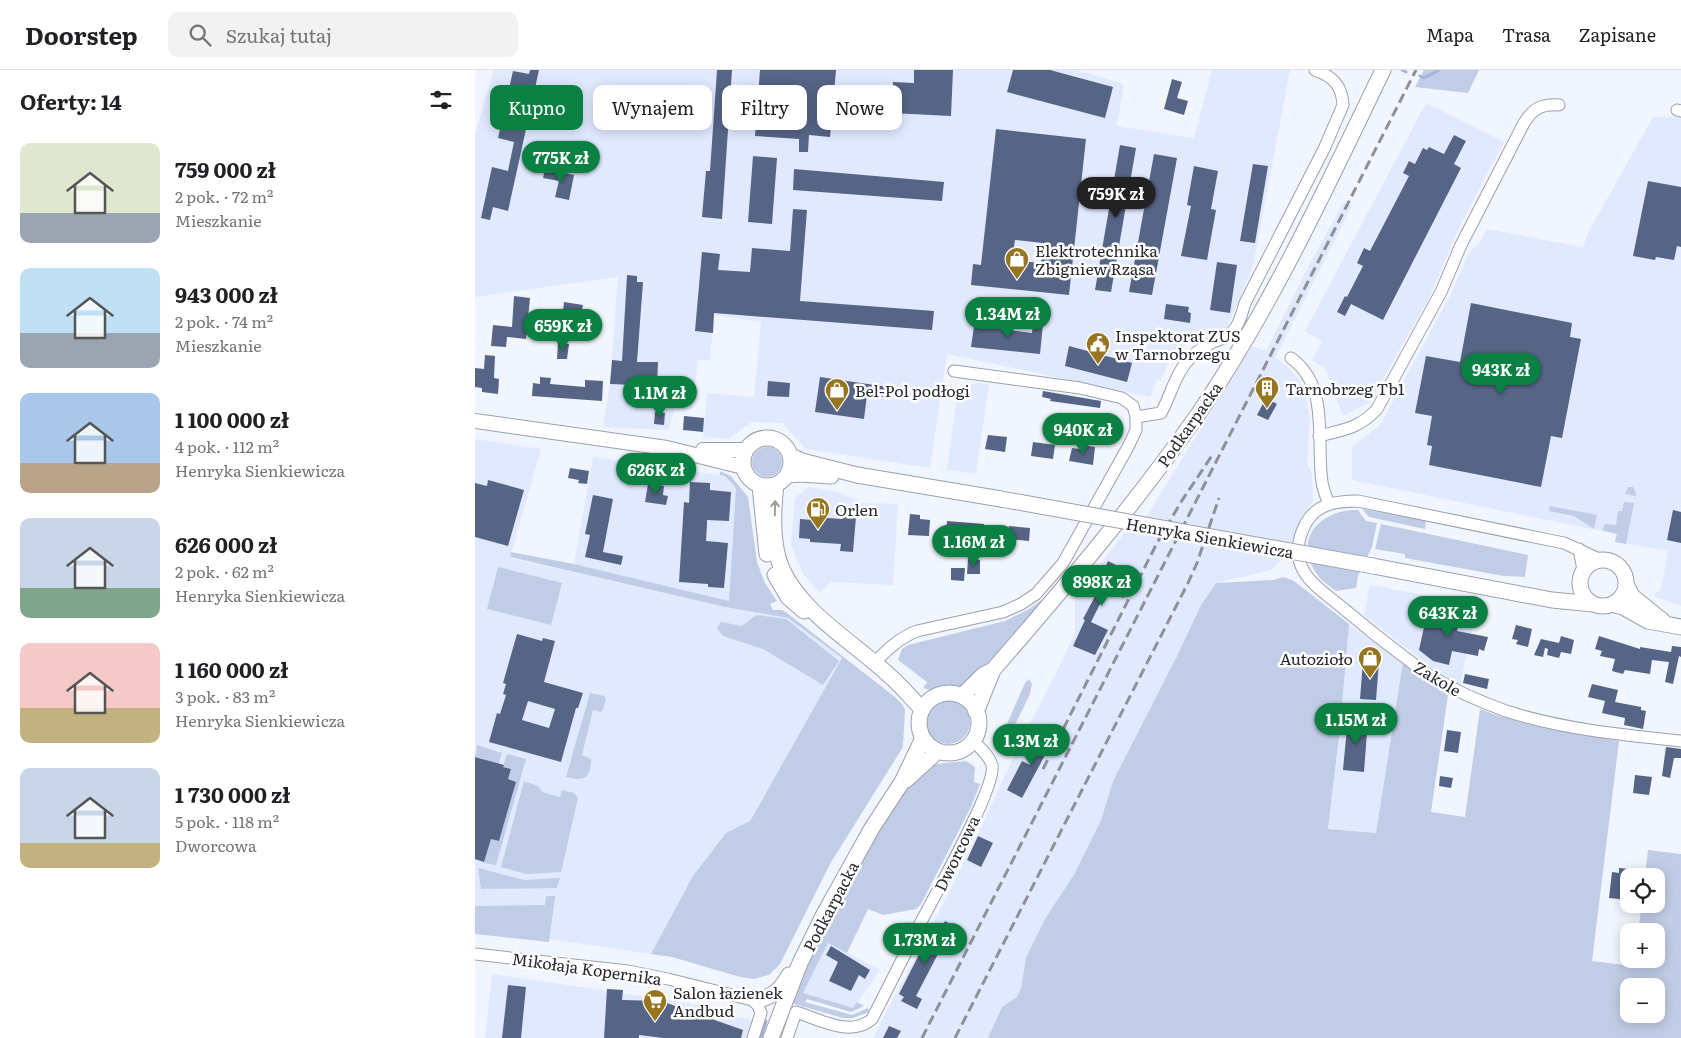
<!DOCTYPE html>
<html lang="pl">
<meta charset="utf-8">
<style>
body{margin:0;font-family:Literata,serif;background:#f2f2f2;color:#202124;height:100vh;display:flex;flex-direction:column;font-size:19px;white-space:nowrap}
*{box-sizing:border-box;margin:0}
p{font-size:16px;color:#757577}
.icon{flex:none;width:28px;height:28px;fill:none;stroke:currentColor;stroke-width:2;stroke-linecap:round;stroke-linejoin:round}
.map{position:relative;flex:1;overflow:hidden}
.sheet{display:flex;flex-direction:column;background:#fff;width:475px}
.sheet>*{flex:none}
.guide{position:absolute;left:15px;top:15px;width:475px;height:45px;display:flex;gap:10px}
.controls{position:absolute;left:1145px;top:798px;display:grid;gap:10px}
.controls a{display:grid;place-items:center;width:45px;height:45px;border-radius:10px;background:#fff;box-shadow:0 2px 12px #0003;font-size:25px}
.price{position:absolute;translate:-50% -42px;padding:0 11px;border-radius:18px;background:#0b8043;color:#fff;font-size:16px;line-height:32px;filter:drop-shadow(0 1px 2px #0008)}
.price::after{content:'';position:absolute;left:50%;top:30px;width:15px;height:11px;margin-left:-8px;background:inherit;clip-path:polygon(0 0,100% 0,50% 100%)}
.price.on{background:#222;color:#fff}
ul{padding:0;list-style:none}
li{display:flex;align-items:center;gap:15px;height:125px;padding:0 20px}
li span{display:grid;place-items:center;flex:none;width:140px;height:100px;border-radius:10px;color:#555}
li>.icon{margin-inline-start:auto}
span .icon{width:60px;height:60px;fill:#fffc;stroke-width:1}
li b{font-size:21px}
h2{display:flex;justify-content:space-between;align-items:center;height:60px;padding:0 20px;font-size:21px}
.tag{padding:0 18px;border-radius:10px;background:#fff;box-shadow:0 2px 12px #0003;font-size:18px;line-height:45px}
.tag.on{background:#0b8043;color:#fff}
header{display:flex;align-items:center;gap:30px;box-sizing:border-box;height:70px;padding:0 25px;background:#fff;border-bottom:1px solid #e0e0e0}
header strong{font-size:24px}
nav{display:flex;gap:28px;margin-inline-start:auto;font-size:18px}
.search{width:350px;height:45px;background:#f2f2f2;display:flex;align-items:center;gap:12px;box-sizing:border-box;padding:0 18px;border-radius:10px;color:#757577;font-size:19px}
main{display:flex;flex:1;min-height:0}
.map>svg:first-child{display:block}
.built{fill:#e0e9fe}
.green{fill:#c1cde6;fill-rule:evenodd}
.lines{fill:none;stroke-linecap:round;stroke-linejoin:round}
.stream{stroke:#a5b5da;stroke-width:3}
.building{fill:#566486;fill-rule:evenodd}
.minor-casing{stroke:#9aa0ad;stroke-width:13}
.tertiary-casing{stroke:#9aa0ad;stroke-width:16}
.secondary-casing{stroke:#9aa0ad;stroke-width:17}
.minor{stroke:#fff;stroke-width:11}
.tertiary{stroke:#fff;stroke-width:14}
.secondary{stroke:#fff;stroke-width:15}
.rail{stroke:#8e9198;stroke-width:3;stroke-dasharray:10 5;stroke-linecap:butt}
.secondary-bridge-casing{stroke:#9aa0ad;stroke-width:17;stroke-linecap:butt}
.secondary-bridge{stroke:#fff;stroke-width:15}
.oneway{stroke:#9d9fa1}
.labels{text-anchor:middle;dominant-baseline:central;stroke-width:5;stroke-linejoin:round;paint-order:stroke}
.poi-label{font-size:16px;fill:#26292e;stroke:#fff;text-anchor:start}
.street-label{font-size:16px;fill:#26292e;stroke:#fff}
</style>
<header>
<strong>Doorstep</strong>
<div class="search"><svg class="icon" aria-label="search" viewBox="0 0 24 24"><circle cx="10" cy="10" r="6"/><path d="M15 15l6 6"/></svg>Szukaj tutaj</div>
<nav><a>Mapa</a><a>Trasa</a><a>Zapisane</a></nav>
</header>
<main>
<section class="sheet">
<h2>Oferty: 14<svg class="icon" aria-label="filters" viewBox="0 0 24 24"><path d="M4 7h16M4 17h16"/><circle cx="9" cy="7" r="2"/><circle cx="15" cy="17" r="2"/></svg></h2>
<ul>
<li><span style="background:linear-gradient(#dfe7d0 70%,#9aa5b1 0)"><svg class="icon" aria-label="home" viewBox="0 0 24 24"><path d="M3 11l9-7 9 7M6 9v11h12V9"/></svg></span><div><b>759 000 zł</b><p>2 pok. · 72 m²</p><p>Mieszkanie</p></div></li>
<li><span style="background:linear-gradient(#bfe0f5 65%,#9aa5b1 0)"><svg class="icon" aria-label="home" viewBox="0 0 24 24"><path d="M3 11l9-7 9 7M6 9v11h12V9"/></svg></span><div><b>943 000 zł</b><p>2 pok. · 74 m²</p><p>Mieszkanie</p></div></li>
<li><span style="background:linear-gradient(#a9c7e8 70%,#b9a48a 0)"><svg class="icon" aria-label="home" viewBox="0 0 24 24"><path d="M3 11l9-7 9 7M6 9v11h12V9"/></svg></span><div><b>1 100 000 zł</b><p>4 pok. · 112 m²</p><p>Henryka Sienkiewicza</p></div></li>
<li><span style="background:linear-gradient(#c9d6e8 70%,#7fa58c 0)"><svg class="icon" aria-label="home" viewBox="0 0 24 24"><path d="M3 11l9-7 9 7M6 9v11h12V9"/></svg></span><div><b>626 000 zł</b><p>2 pok. · 62 m²</p><p>Henryka Sienkiewicza</p></div></li>
<li><span style="background:linear-gradient(#f6c9c9 65%,#c2b280 0)"><svg class="icon" aria-label="home" viewBox="0 0 24 24"><path d="M3 11l9-7 9 7M6 9v11h12V9"/></svg></span><div><b>1 160 000 zł</b><p>3 pok. · 83 m²</p><p>Henryka Sienkiewicza</p></div></li>
<li><span style="background:linear-gradient(#c9d6e8 75%,#c2b280 0)"><svg class="icon" aria-label="home" viewBox="0 0 24 24"><path d="M3 11l9-7 9 7M6 9v11h12V9"/></svg></span><div><b>1 730 000 zł</b><p>5 pok. · 118 m²</p><p>Dworcowa</p></div></li>
</ul>
</section>
<div class="map">
<svg width="1206" height="968" viewBox="0 0 1206 968">
<rect width="100%" height="100%" fill="#f1f5fd"/>
<path class="built" d="M19 0H602L649 14 642 56 719 68 737 0H815L778 196 752 258 727 261 715 271 693 294 686 310H682L675 327 472 284 455 398 331 379 307 353 277 352 253 369 228 367 232 323 279 327 286 252 239 245 235 290H223L217 339H200L193 360 128 357 135 314 143 207 0 227V64Z
M951 33 1029 72 984 158 954 228 895 332 868 346 850 298 837 290 847 271 830 261Z
M1178 47H1206V536L1179 526 1180 523 1186 520 1193 481 1140 472 1141 464 877 410V377L905 355 977 222 993 184 1005 172 1012 159 1108 177 1113 163Z
M868 133 877 136 800 288 812 296 823 308 830 324 835 347 832 393 837 404 838 431 825 449 813 483 796 500 741 513 726 535 702 586 638 711 626 750 600 803 570 849 561 867 552 888 546 918 542 927 527 937 513 968H398L459 852 503 764 546 671 588 589 600 562V526L664 445 671 447 777 276 791 281 832 199Z
M501 313 514 314 501 404 472 400 482 328 493 315Z
M0 369 66 379 35 488 250 537 313 548 367 588 197 887 74 869 0 861Z
M118 387 250 406 261 418 254 531 99 494Z
M333 417 366 423 389 433 423 434 418 515 356 512 345 523 328 504 316 475 320 428Z
M895 515 1002 535 985 615 962 602 889 545Z
M874 554 928 592 901 763 853 759 865 658Z
M353 873 405 900 378 939 328 923Z
M17 904 213 933 280 951 274 968H10Z"/>
<path class="green" d="M949 0H1004L993 23 940 17Z
M277 392a15 15 0 1 1 30 0a15 15 0 1 1-30 0Z
M245 401 256 406 273 427 282 492 290 513 302 531 295 534 298 540H307L312 543 420 627C424 631 429 635 430 640 430 642 428 675 428 677L355 794 305 894 294 905 279 909 265 907 197 887 176 884 218 806 251 763 275 751 367 588 313 548 250 537 35 487 36 482 99 494 254 531 261 418 250 406 245 405Z
M1153 417H1158L1161 423 1151 474 1140 472 1142 464 1127 460 1130 454 1141 455 1143 441H1147L1149 432 1159 433 1160 426 1150 424Z
M1075 436 1122 445 1119 459 1099 446 1074 441Z
M887 439 951 451 950 459 894 447Z
M883 440 891 451 902 453 897 477 883 506 881 518 861 521C853 515 844 509 839 500 819 465 849 439 883 440Z
M906 454 1053 485 1050 507 1029 506 930 488V484L900 479Z
M23 497 87 513 76 555 12 539Z
M809 507 819 511 874 554 865 658 853 759 901 763 928 592 973 625 956 742 990 747 1005 639C1050 657 1097 662 1144 671L1117 891 1158 896 1160 889H1181V861H1163L1167 834H1181V806H1170L1173 780 1206 784V968H513L527 937 542 927 546 918 551 888 561 867 570 849 600 803 626 750 638 711 702 586 726 535 741 513 798 510ZM1154 916H1181V944H1154Z
M568 529 516 592 487 618 455 620 448 618 452 612 423 590 427 579 433 575 530 551 554 539Z
M281 545 311 549 364 591 348 615 288 579 248 566 242 558 246 552 267 556Z
M554 609 557 614 555 624 537 661 531 656 550 613Z
M115 623 129 626 131 628 128 640 126 642 118 640 107 685 116 689C116 708 109 712 91 707Z
M451 652a22 22 0 1 1 44 0a22 22 0 1 1-44 0Z
M2 675 27 683 23 696 9 694 10 689 0 687Z
M32 684 51 689 21 795 9 793 16 769 24 771 41 712 33 709 36 699 28 697Z
M491 691 500 697 499 712 505 714 495 739 446 834 441 839 408 845 393 839 372 883 353 873 328 923 378 938 382 932 389 936 376 942 332 929 330 932 377 945 393 938 394 942 378 948H368L316 933C350 849 393 770 447 697L453 701 461 694Z
M49 711 63 716 67 722 85 727 87 720 99 723 103 728 86 802 52 804 26 797Z
M3 798 50 810 85 808 82 818 6 819Z
M71 826H80L74 872 0 864V836L70 835Z
M431 852 439 853 425 879 415 874 418 867 416 866 412 873 407 870 414 858Z"/>
<g class="lines">
<path class="stream" d="M927 0 931 2
M945 6 949 8 964 0
M286 968 291 951"/>
</g>
<path class="building" d="M55 0H64L33 141 18 137 15 150 6 148 17 97 33 101 39 72 23 68 38 1 54 4Z
M242 0H257L247 149 227 147 231 101H235Z
M285 0H361L355 67 334 65 333 82H324V69L280 66Z
M439 0H478L476 46 416 43 418 12 439 13Z
M538 0H575L638 17 630 48 532 22Z
M697 9 707 12 702 28 713 31 709 45 689 39Z
M521 59 611 69 594 225 496 215 498 194 506 195ZM540 170 568 173 566 193 537 190Z
M979 65 991 71 979 94 986 98 908 250 876 234 870 246 862 242 870 226 872 227 888 196 882 193 889 178 895 181 934 106 928 103 934 91 940 94 948 78 952 80 954 77 969 84Z
M645 75 661 78 636 222 620 220Z
M679 84 702 88 677 225 654 222Z
M278 86 302 88 297 154 273 152Z
M778 94 793 96 780 173 765 171Z
M719 96 743 101 736 139 741 140 732 190 706 186 716 136 712 135Z
M70 99 99 105 94 130 80 127 84 111 68 108Z
M319 99 469 112 467 131 318 120Z
M1173 111 1206 117V177L1202 176 1199 190 1181 187 1180 190 1158 186Z
M318 139 332 140 325 231 459 241 457 260 239 243 238 263 220 261 227 182 245 184 243 200 275 202 277 178 315 181Z
M742 192 762 195 755 243 735 240Z
M152 205 162 206V212H168L162 292H183L182 316 135 314 137 290 147 291Z
M39 226 55 228 51 269 32 267 31 277 16 276 18 255 37 257Z
M89 232 108 235 106 245 88 242Z
M996 233 1097 253 1095 267 1106 269 1087 368 1076 366 1066 417 954 395 957 376 952 375 957 346 940 343 951 286 985 292Z
M691 234 714 237 713 242 716 243 715 253 689 249Z
M558 253 568 254 565 284 496 277 499 256 557 263Z
M83 273 94 274 92 289H82Z
M594 276 657 293 652 312 590 296Z
M10 285 20 286 19 308 24 309 23 324 7 322V318L0 317V298L9 299Z
M65 307 76 308 75 314 110 317V310L128 311 127 331 57 326 58 313 65 314Z
M345 307 413 317 412 327 392 325 389 349 340 342Z
M293 311 315 313 314 327 292 326Z
M568 321 626 331 625 338 575 331 576 329 567 327Z
M791 328 802 334 793 350 782 345Z
M180 342 190 343 189 355 179 354Z
M209 346 229 348 228 362 208 360Z
M513 365 532 367 530 382 510 379Z
M558 372 580 375 578 389 556 386Z
M606 375 620 377 618 395 594 391 597 378 605 379Z
M95 398 114 401 112 414 103 413 104 410 93 408Z
M13 410 49 420 33 476 0 467V413L12 416Z
M215 412 235 413V420L256 422 254 451 232 450V454L231 471 253 473 249 518 233 517V514L204 512 209 432 214 433Z
M173 414 189 416 188 425 193 426 191 435 170 432Z
M118 425 138 429 128 482 148 486 146 495 110 487 115 465 110 464Z
M1198 440 1206 442V473L1192 470Z
M435 444 445 445V449L455 450 454 466 433 465Z
M368 446 381 447 378 482 365 481 366 474 335 472V469L324 468 325 449 338 450V447L367 449Z
M472 451 509 454 508 471 471 465Z
M534 456 555 458 554 471 533 469Z
M493 489 505 490V504H492Z
M633 491 659 504 648 528 632 520 616 552 633 560 620 585 598 576 610 550 608 549 625 517 622 516Z
M476 498H490L489 511 476 510Z
M953 539 985 547 982 561 1013 567 1009 581 1004 579 1003 586 977 581 974 595 958 591 944 580Z
M1041 555 1057 559 1053 577 1041 574 1043 570 1037 569Z
M42 564 67 571 68 568 80 571 69 612 108 623 103 638H101L86 692 14 672 22 643 25 644 31 625 28 624 31 614 28 613ZM53 631 80 639 74 658 47 650Z
M1086 566 1099 570 1096 584 1086 582 1084 588 1072 585 1073 579 1070 578 1068 587 1059 585 1066 569 1084 573Z
M1124 566 1165 579V577L1196 582 1197 576 1206 577V587L1204 586 1198 614 1190 612 1194 592 1177 590 1175 604 1150 600 1148 604 1137 601 1140 589 1125 586 1127 581 1120 579Z
M888 591 904 592 901 630 885 629Z
M990 604 1014 609 1012 619 988 613Z
M1117 614 1143 620 1140 632 1166 637V640L1171 641 1168 659 1149 655 1150 648 1127 643 1130 631 1113 627Z
M873 647 893 649 889 702 868 700Z
M576 655 584 659 547 728 532 720 547 691 555 695Z
M972 660 986 662 983 683 969 681Z
M1191 677 1206 679V688H1199L1195 708 1187 706Z
M0 687 29 695 28 697 36 699 33 709 41 712 24 771 16 769 9 792 0 789Z
M1160 705 1177 707 1174 725 1158 723Z
M965 706 978 708 976 718 964 716Z
M503 766 518 773 506 797 492 790Z
M1144 798 1154 799V830L1134 828 1137 802 1144 803Z
M470 851 483 858 480 866 474 863 441 926 447 929 442 939 426 931 429 927 424 924 456 861 463 865Z
M356 876 395 900 390 909 384 905 376 921 354 911 363 892 351 885Z
M33 915 51 917 46 968H27Z
M132 919 148 920 147 930 186 931 268 960 266 968H188L164 965V968H129Z
M414 956 426 961 422 968H408Z"/>
<g class="lines">
<g class="minor-casing">
<path id="minor" d="M1202 40 1206 41
M816 288C855 316 841 370 847 412 848 419 851 427 854 434
M479 301 605 318 647 328 658 336 661 347
M844 366C868 360 885 358 902 339L966 222 986 175 1049 53C1058 38 1067 34 1084 35
M1104 479 1108 500
M1126 490 1089 473 883 431C863 431 842 433 831 453 823 468 820 485 828 500 837 516 855 527 869 539 888 555 908 571 928 586 938 593 948 602 959 608 981 621 1006 632 1031 641 1087 659 1147 665 1206 671
M399 593C413 579 424 568 442 561L528 542 546 534 561 524 588 493 653 377 661 360V347L686 343C695 327 699 308 710 294 717 285 728 277 738 272 745 269 753 268 758 261 765 254 767 242 770 233L849 79 868 35C867 16 858 6 840 0
M0 884 153 901 193 909 281 931 286 943 278 968
M312 968 321 942C344 949 376 968 397 949 413 918 429 886 445 854 458 828 522 717 517 695 514 685 505 678 498 671"/>
</g>
<g class="tertiary-casing">
<path id="tertiary" d="M0 351 192 378 268 397
M228 380H271"/>
</g>
<g class="secondary-casing">
<path id="secondary" d="M268 392a24 24 0 1 1 48 0a24 24 0 1 1-48 0Z
M316 386 327 391 382 405 526 429
M313 405 325 404 356 406
M301 415C298 440 296 474 307 499 327 544 383 575 418 609 428 618 437 629 447 639
M285 416 292 484
M1105 513a23 23 0 1 1 46 0a23 23 0 1 1-46 0Z
M898 496 1077 530 1118 534
M300 505 313 527 329 541
M1151 514 1157 526 1188 551
M1137 534 1148 537 1173 551 1206 557
M444 653a30 30 0 1 1 60 0a30 30 0 1 1-60 0Z
M487 626 508 605 518 600C590 517 661 433 724 343 797 236 852 116 908 0
M501 642 518 600
M431 710 463 681
M281 931C297 927 306 920 314 905
M296 968 325 893 348 846 397 758 427 712 448 668"/>
</g>
<use href="#minor" class="minor"/>
<use href="#tertiary" class="tertiary"/>
<use href="#secondary" class="secondary"/>
<path class="rail" d="M568 699 682 473 706 432 738 384
M447 968 941 0
M480 968 713 513 722 493 744 428"/>
<g class="secondary-bridge-casing">
<path id="secondary-bridge" d="M526 429 898 496"/>
</g>
<use href="#secondary-bridge" class="secondary-bridge"/>
</g>
<defs><path id="oneway-shaft" d="M-6 0H5M1.5-3L5.5 0L1.5 3" fill="none" stroke-width="1.6" stroke-linecap="round" stroke-linejoin="round" transform="scale(1.25)"/></defs>
<use class="oneway" href="#oneway-shaft" transform="translate(300 438) rotate(-89)"/>
<defs>
<g id="shop-pin" transform="scale(1.25)"><path d="M0 17L-7.5 6A9.5 9.5 0 1 1 7.5 6Z" fill="#98761f" stroke="#fff"/><path d="M-5-2.5h2.3a2.7 3.5 0 0 1 5.4 0H5L5.5 6h-11ZM-1.5-2.5h3a1.5 2.3 0 0 0-3 0Z" fill="#fff"/></g>
<g id="civic-pin" transform="scale(1.25)"><path d="M0 17L-7.5 6A9.5 9.5 0 1 1 7.5 6Z" fill="#98761f" stroke="#fff"/><path d="M-.6-6.5H3V-4.5H.6V-3L4-1V1h2V6H-6V1h2V-1L-.6-3ZM-1.2 2.5V6h2.4V2.5Z" fill="#fff"/></g>
<g id="building-pin" transform="scale(1.25)"><path d="M0 17L-7.5 6A9.5 9.5 0 1 1 7.5 6Z" fill="#98761f" stroke="#fff"/><path d="M-4-6H4V6H1V3H-1V6H-4ZM-2.5-4.3h1.7v1.8h-1.7ZM.8-4.3h1.7v1.8H.8ZM-2.5-1h1.7V.8h-1.7ZM.8-1h1.7V.8H.8Z" fill="#fff"/></g>
<g id="fuel-pin" transform="scale(1.25)"><path d="M0 17L-7.5 6A9.5 9.5 0 1 1 7.5 6Z" fill="#98761f" stroke="#fff"/><path d="M-5.5-6h7V0h2V4h1.3V-2.5L3-4.5l.8-.8L6-3V5H2.5V1h-1V6h-7ZM-4.2-4.7v3.2H.2V-4.7Z" fill="#fff"/></g>
<g id="supermarket-pin" transform="scale(1.25)"><path d="M0 17L-7.5 6A9.5 9.5 0 1 1 7.5 6Z" fill="#98761f" stroke="#fff"/><path d="M-6-5.5h2.5l.6 2H6L4.5 2H-2.5L-4.4-4H-6ZM-1.5 3.2a1.3 1.3 0 1 0 .1 0ZM3 3.2a1.3 1.3 0 1 0 .1 0Z" fill="#fff"/></g>
</defs>
<g fill-rule="evenodd">
<use href="#shop-pin" x="542" y="189"/>
<use href="#civic-pin" x="623" y="274"/>
<use href="#building-pin" x="792" y="318"/>
<use href="#shop-pin" x="362" y="320"/>
<use href="#fuel-pin" x="343" y="439"/>
<use href="#shop-pin" x="895" y="588"/>
<use href="#supermarket-pin" x="180" y="931"/>
</g>
<g class="labels">
<g class="poi-label">
<text x="560" y="180">Elektrotechnika<tspan x="560" dy="18">Zbigniew Rząsa</tspan></text>
<text x="640" y="265">Inspektorat ZUS<tspan x="640" dy="18">w Tarnobrzegu</tspan></text>
<text x="810" y="318">Tarnobrzeg Tb1</text>
<text x="380" y="320">Bel-Pol podłogi</text>
<text x="360" y="439">Orlen</text>
<text x="878" y="588" text-anchor="end">Autozioło</text>
<text x="198" y="922">Salon łazienek<tspan x="198" dy="18">Andbud</tspan></text>
</g>
<g class="street-label">
<text transform="translate(714 354) rotate(-55)">Podkarpacka</text>
<text transform="translate(735 467) rotate(10)">Henryka Sienkiewicza</text>
<text transform="translate(963 608) rotate(31)">Zakole</text>
<text transform="translate(481 783) rotate(-64)">Dworcowa</text>
<text transform="translate(355 836) rotate(-62)">Podkarpacka</text>
<text transform="translate(112 898) rotate(8)">Mikołaja Kopernika</text>
</g>
</g>
</svg>
<div class="controls">
<a><svg class="icon" aria-label="locate" viewBox="0 0 24 24"><circle cx="12" cy="12" r="6"/><path d="M12 2v4M12 18v4M2 12h4M18 12h4"/></svg></a>
<a>+</a>
<a>−</a>
</div>
<b class="price" style="left:86px;top:113px">775K zł</b>
<b class="price on" style="left:641px;top:149px">759K zł</b>
<b class="price" style="left:533px;top:269px">1.34M zł</b>
<b class="price" style="left:88px;top:281px">659K zł</b>
<b class="price" style="left:1026px;top:325px">943K zł</b>
<b class="price" style="left:185px;top:348px">1.1M zł</b>
<b class="price" style="left:608px;top:385px">940K zł</b>
<b class="price" style="left:181px;top:425px">626K zł</b>
<b class="price" style="left:499px;top:497px">1.16M zł</b>
<b class="price" style="left:627px;top:537px">898K zł</b>
<b class="price" style="left:973px;top:568px">643K zł</b>
<b class="price" style="left:881px;top:675px">1.15M zł</b>
<b class="price" style="left:556px;top:696px">1.3M zł</b>
<b class="price" style="left:450px;top:895px">1.73M zł</b>
<div class="guide">
<a class="tag on">Kupno</a>
<a class="tag">Wynajem</a>
<a class="tag">Filtry</a>
<a class="tag">Nowe</a>
</div>
</div>
</main>
